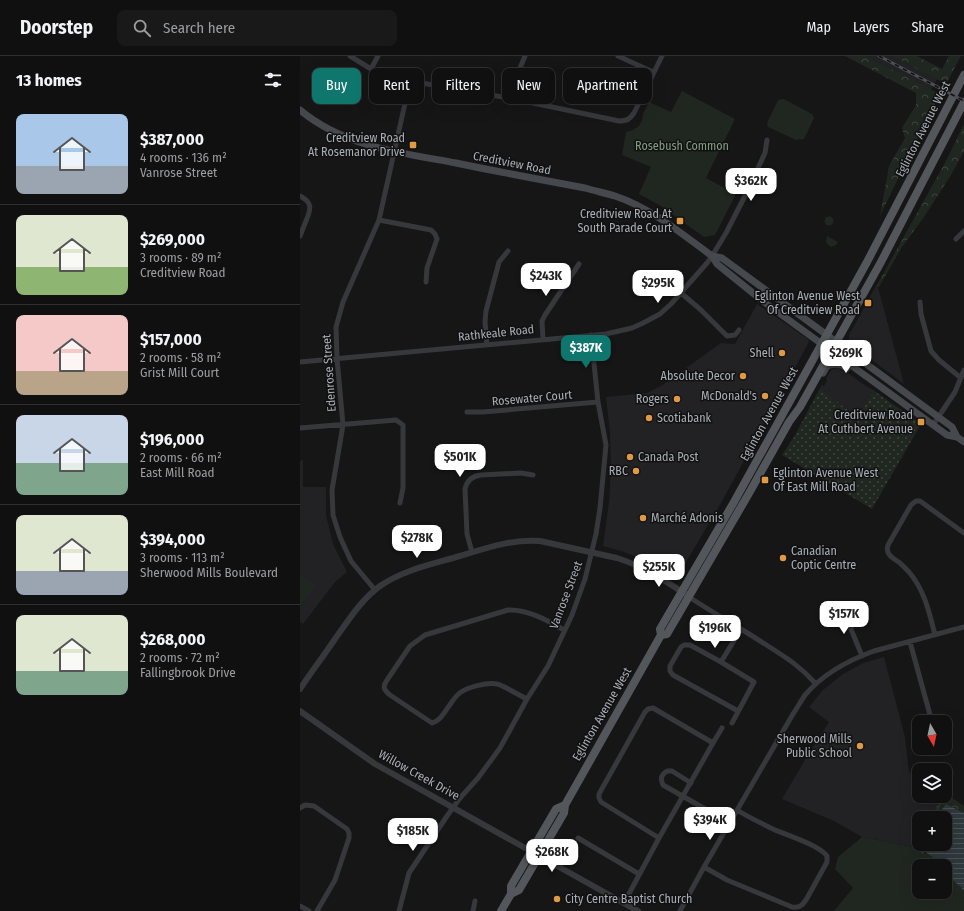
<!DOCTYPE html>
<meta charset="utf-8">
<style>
body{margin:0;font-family:"Fira Sans Condensed",sans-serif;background:#19191a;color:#f1f3f6;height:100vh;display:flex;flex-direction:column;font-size:15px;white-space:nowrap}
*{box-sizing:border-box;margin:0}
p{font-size:13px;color:#9c9d9f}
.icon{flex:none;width:22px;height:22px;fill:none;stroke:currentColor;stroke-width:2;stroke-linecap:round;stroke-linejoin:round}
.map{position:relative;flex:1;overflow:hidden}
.panel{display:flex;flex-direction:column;background:#101011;width:300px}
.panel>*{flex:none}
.top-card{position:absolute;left:12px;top:12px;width:380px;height:36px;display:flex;gap:8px}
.needle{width:26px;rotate:171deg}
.buttons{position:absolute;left:612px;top:659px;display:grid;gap:8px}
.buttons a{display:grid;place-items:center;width:40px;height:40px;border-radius:8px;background:#101011;box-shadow:0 4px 16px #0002,0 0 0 1px #303031;font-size:20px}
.price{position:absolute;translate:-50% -34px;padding:0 9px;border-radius:8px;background:#fff;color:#222;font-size:13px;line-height:26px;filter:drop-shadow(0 1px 2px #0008)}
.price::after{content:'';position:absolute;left:50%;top:24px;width:12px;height:9px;margin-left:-6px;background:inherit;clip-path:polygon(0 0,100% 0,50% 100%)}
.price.selected{background:#0f766e;color:#fff}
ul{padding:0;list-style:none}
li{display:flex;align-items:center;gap:12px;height:100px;padding:0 16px}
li+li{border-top:1px solid #303031}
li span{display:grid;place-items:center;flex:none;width:112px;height:80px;border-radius:8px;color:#555}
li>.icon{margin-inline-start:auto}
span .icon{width:48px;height:48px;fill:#fffc;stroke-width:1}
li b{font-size:17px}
h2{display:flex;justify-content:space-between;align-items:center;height:48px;padding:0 16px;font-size:17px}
.pill{padding:0 14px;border-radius:8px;background:#101011;box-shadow:0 4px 16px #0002,0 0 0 1px #303031;font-size:14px;line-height:36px}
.pill.selected{background:#0f766e;color:#fff}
header{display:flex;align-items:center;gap:24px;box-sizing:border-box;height:56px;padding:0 20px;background:#101011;border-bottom:1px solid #303031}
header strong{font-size:19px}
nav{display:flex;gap:22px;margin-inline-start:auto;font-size:14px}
.search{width:280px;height:36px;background:#19191a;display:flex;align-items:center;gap:10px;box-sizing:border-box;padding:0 14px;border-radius:8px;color:#9c9d9f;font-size:15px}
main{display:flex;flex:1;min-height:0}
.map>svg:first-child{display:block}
.built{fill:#222224}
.grass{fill:url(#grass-dots)}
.forest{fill:url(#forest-crowns)}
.park{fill:#202720}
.water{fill:url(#water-rules)}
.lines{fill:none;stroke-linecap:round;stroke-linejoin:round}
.stream{stroke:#2f383c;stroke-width:1.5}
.minor{stroke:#37383c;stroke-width:5}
.tertiary{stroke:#37383c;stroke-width:6}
.secondary{stroke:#45484c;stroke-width:7}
.primary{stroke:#53565b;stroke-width:8}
.rail-casing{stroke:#4c4f53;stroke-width:3}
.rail{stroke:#111112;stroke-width:1.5;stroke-dasharray:4.5;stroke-linecap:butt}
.poi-dot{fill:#e09945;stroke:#111112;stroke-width:1.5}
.labels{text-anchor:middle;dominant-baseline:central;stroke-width:3;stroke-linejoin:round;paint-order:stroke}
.street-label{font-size:12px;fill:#a9afb6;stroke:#111112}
.poi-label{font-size:12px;fill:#a9afb6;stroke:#111112;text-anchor:end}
.park-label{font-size:12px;fill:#849f82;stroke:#111112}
</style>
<header>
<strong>Doorstep</strong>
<div class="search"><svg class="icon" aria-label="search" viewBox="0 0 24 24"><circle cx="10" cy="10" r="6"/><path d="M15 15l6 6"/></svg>Search here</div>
<nav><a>Map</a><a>Layers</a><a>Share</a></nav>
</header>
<main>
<section class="panel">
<h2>13 homes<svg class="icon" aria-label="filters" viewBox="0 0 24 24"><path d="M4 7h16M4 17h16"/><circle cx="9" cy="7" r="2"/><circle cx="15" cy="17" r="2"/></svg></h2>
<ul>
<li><span style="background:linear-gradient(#a9c7e8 65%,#9aa5b1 0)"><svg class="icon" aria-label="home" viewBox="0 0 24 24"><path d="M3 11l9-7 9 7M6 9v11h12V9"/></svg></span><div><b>$387,000</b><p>4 rooms · 136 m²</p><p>Vanrose Street</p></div></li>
<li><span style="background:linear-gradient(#dfe7d0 65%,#8fb573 0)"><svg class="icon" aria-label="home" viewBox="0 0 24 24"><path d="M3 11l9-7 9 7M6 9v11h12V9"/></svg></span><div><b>$269,000</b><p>3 rooms · 89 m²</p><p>Creditview Road</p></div></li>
<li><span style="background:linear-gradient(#f6c9c9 70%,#b9a48a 0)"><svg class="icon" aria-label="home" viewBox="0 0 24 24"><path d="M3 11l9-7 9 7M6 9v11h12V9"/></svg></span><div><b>$157,000</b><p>2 rooms · 58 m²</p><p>Grist Mill Court</p></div></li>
<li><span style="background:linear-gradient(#c9d6e8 60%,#7fa58c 0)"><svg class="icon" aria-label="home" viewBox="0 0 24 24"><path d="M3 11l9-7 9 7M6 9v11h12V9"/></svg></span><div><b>$196,000</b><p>2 rooms · 66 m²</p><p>East Mill Road</p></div></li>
<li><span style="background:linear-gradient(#dfe7d0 70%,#9aa5b1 0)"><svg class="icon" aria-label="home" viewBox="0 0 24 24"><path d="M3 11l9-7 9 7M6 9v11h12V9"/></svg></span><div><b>$394,000</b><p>3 rooms · 113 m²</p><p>Sherwood Mills Boulevard</p></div></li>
<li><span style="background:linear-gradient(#dfe7d0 70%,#7fa58c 0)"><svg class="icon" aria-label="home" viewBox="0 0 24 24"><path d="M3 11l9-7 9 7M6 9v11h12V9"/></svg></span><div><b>$268,000</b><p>2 rooms · 72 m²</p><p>Fallingbrook Drive</p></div></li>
</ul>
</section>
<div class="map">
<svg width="664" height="855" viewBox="0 0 664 855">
<defs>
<pattern id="grass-dots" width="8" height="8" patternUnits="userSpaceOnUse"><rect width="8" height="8" fill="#202720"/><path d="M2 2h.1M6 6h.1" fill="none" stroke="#3e443e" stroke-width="1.8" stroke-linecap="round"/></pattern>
<pattern id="forest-crowns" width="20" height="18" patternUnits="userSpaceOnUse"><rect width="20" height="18" fill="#202720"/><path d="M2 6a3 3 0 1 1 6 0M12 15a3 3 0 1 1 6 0" fill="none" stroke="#3e443e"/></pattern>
<pattern id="water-rules" width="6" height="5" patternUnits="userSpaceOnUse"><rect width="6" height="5" fill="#2f383c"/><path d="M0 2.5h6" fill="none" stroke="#4a5256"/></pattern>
</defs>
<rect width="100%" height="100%" fill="#161617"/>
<path class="built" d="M566 0H592L637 23 631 34Z
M577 228 582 246 604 328 549 287V279Z
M457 248 508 283 509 286 421 447 376 523 352 508 338 501 321 495 303 490 309 446 311 414 310 377 306 341 347 337 361 330 421 287 435 288Z
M537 312 545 315 563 328 573 334 558 362 520 332 522 329 524 330 527 324 526 322 532 313Z
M3 404V431H26V459L33 488 47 516 35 526 3 568 0 566V405Z
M584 601 605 681 609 716 619 726V740H641L631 762H619V788H620L618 792 562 781 534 765 482 743 508 699 529 666 509 651 523 634 543 618 563 607Z"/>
<path class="grass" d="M520 332 558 362 573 334 621 368 572 453 482 399 494 381Z"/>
<path class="forest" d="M545 0H566L640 38 605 108 580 160 589 110 605 82 602 72 616 49V37Z
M592 0H617L642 13 649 0H661L646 28Z
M664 68V95L651 119 624 161 602 191 579 231 577 229 646 105Z
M645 737 664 750V843L645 832V810H625L618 792 620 788H645V762H631L641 740H645Z"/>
<path class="park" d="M382 35 435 63 406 122 436 138 415 179 404 181 361 150 339 138 351 111 322 99 326 76 333 74 339 70 342 64 343 58 349 46 371 56Z
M484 43 512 58 514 62 504 83 496 84 468 71 467 67 478 44Z
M524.5 165a4.5 4.5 0 1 1 9 0a4.5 4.5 0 1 1-9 0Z
M527 180 538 186 536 189 531 191 527 188 526 185Z
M0 518 16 529 0 550Z
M562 781 618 792 625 810H619V836H645V832L664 843V855H534L553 832 535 813 538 801Z"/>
<path class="water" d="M646 748 664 757V834C657 827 645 820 645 810H641L636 804 625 795V788H645V762H636Z"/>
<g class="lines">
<path class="stream" d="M633 762 643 742"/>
<path class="minor" d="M50 0 71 13 110 25 214 43 319 65C327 65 330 63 334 57L362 0
M318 0 353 16
M71 13 78 0
M214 43 220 12 225 0
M0 140C13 147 11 153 6 165 4 170 2 175 0 180
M79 164 131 174 135 178 137 183 127 212 126 226
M656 183 664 175
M381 237 401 254 427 280 435 279 439 274
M620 246 621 258 631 295 639 304 661 322
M243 283 242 265 245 259 279 208
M187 289 185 266 186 255 199 206 208 195
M0 306 306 278 332 272 343 267 360 258 371 248 407 207 412 200 426 177 445 140 465 97 467 84
M167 356H183L298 346
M633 369 655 336 664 314
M0 372 96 364 103 369V432L100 447
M172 496 167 478 165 433C167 424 172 420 181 419L221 417 233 419
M75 534 51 505 40 481 33 459 32 434 43 369 37 302 36 271 43 246 79 164 110 25
M389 541C415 558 442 573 468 590 487 602 501 611 516 628
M554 556 551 573 562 600
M635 579C629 556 625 535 609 516 606 513 603 510 600 507 593 502 585 499 588 489L611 449 616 445H620L664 477
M610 586 632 666
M421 606 454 626 432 667
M227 643C220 640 203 629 197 628 187 626 169 631 161 636 156 639 152 646 149 650 144 657 140 665 132 667L90 639C84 634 82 631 87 624L110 590 125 579 208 554C227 553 247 564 264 574
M353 652 413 687 359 782 301 746 299 742V738L345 656 348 653Z
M438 655 373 619 370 615V610L381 591 384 589H390L421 606 441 573
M413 687 422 672
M639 692 640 694
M391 727 372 715H367C361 719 360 722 363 729L430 767
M0 752 5 749 14 750 47 773 49 777V782L35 824 17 855
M278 782 339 818
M404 811 427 824 492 851C499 852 502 850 506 844L527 806V800C519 789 486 779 473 773 461 767 448 761 437 754
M324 847 359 782
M0 850 9 855
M99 855 109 817 147 760 160 742 178 722 200 692 227 643 248 610 272 559 285 523 296 478 300 452 306 389 298 346 291 279
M173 855 175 845
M380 855 404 811 493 658C497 652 501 645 505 639 523 618 549 604 574 595L664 571"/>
<path class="tertiary" d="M0 633C12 615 25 598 37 580 50 562 62 543 80 530 103 514 133 508 160 500 186 492 212 483 240 485L317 502C342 510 363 523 385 538
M0 655 75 708 338 855"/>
<path class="secondary" d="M0 54C44 91 102 97 156 107 199 116 242 124 285 132 295 135 305 137 315 140 351 152 382 178 412 200L417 208 464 246 647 379 657 381 664 386
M412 200 422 202 652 371 657 381
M523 317 527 310C534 307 540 307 547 312"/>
<path class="primary" d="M361 579 367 578 448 439 489 366 500 351 581 206 664 46
M211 838 219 834 264 757 265 749 361 579 360 573 434 446 567 206 664 19
M201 855 211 838V830L256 753 265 749"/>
<g class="rail-casing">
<path id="rail" d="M579 0 664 45"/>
</g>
<use href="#rail" class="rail"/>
</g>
<g class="poi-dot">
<rect x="109" y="85" width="8" height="8" rx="2"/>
<rect x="376" y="161" width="8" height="8" rx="2"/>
<rect x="564" y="243" width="8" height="8" rx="2"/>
<circle cx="482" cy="297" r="4"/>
<circle cx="443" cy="320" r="4"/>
<circle cx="465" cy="340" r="4"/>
<circle cx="377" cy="343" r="4"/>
<circle cx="349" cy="362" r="4"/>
<rect x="617" y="362" width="8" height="8" rx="2"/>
<circle cx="330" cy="401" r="4"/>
<circle cx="336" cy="415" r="4"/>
<rect x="461" y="420" width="8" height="8" rx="2"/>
<circle cx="343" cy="462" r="4"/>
<circle cx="483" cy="502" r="4"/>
<circle cx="560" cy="690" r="4"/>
<circle cx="257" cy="843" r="4"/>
</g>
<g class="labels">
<g class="street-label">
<text transform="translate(623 73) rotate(-63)">Eglinton Avenue West</text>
<text transform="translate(212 107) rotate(11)">Creditview Road</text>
<text transform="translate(196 277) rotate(-6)">Rathkeale Road</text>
<text transform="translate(29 317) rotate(-94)">Edenrose Street</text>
<text transform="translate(232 342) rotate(-5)">Rosewater Court</text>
<text transform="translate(469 358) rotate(-61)">Eglinton Avenue West</text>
<text transform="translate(266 539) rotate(-69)">Vanrose Street</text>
<text transform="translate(302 658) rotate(-60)">Eglinton Avenue West</text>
<text transform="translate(119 719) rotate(29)">Willow Creek Drive</text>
</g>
<g class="poi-label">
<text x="105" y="82">Creditview Road<tspan x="105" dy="14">At Rosemanor Drive</tspan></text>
<text x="372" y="158">Creditview Road At<tspan x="372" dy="14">South Parade Court</tspan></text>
<text x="560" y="240">Eglinton Avenue West<tspan x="560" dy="14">Of Creditview Road</tspan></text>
<text x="474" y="297">Shell</text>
<text x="435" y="320">Absolute Decor</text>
<text x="457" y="340">McDonald's</text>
<text x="369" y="343">Rogers</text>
<text x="613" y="359">Creditview Road<tspan x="613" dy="14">At Cuthbert Avenue</tspan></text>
<text x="357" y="362" text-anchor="start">Scotiabank</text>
<text x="338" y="401" text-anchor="start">Canada Post</text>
<text x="328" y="415">RBC</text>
<text x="473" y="417" text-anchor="start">Eglinton Avenue West<tspan x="473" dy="14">Of East Mill Road</tspan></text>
<text x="351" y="462" text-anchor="start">Marché Adonis</text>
<text x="491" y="495" text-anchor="start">Canadian<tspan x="491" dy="14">Coptic Centre</tspan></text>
<text x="552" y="683">Sherwood Mills<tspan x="552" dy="14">Public School</tspan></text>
<text x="265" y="843" text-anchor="start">City Centre Baptist Church</text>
</g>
<g class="park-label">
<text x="382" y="90">Rosebush Common</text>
</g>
</g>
</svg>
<div class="buttons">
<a><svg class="needle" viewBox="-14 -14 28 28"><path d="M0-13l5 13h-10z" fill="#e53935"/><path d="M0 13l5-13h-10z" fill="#9c9d9f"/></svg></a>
<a><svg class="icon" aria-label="layers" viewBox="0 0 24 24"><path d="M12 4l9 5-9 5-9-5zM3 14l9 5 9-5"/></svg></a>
<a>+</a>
<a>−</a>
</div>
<b class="price" style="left:451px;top:146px">$362K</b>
<b class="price" style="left:246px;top:241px">$243K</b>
<b class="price" style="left:358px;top:248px">$295K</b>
<b class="price selected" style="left:286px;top:313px">$387K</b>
<b class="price" style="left:546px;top:318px">$269K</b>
<b class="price" style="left:160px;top:422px">$501K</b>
<b class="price" style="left:117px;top:503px">$278K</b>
<b class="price" style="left:359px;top:532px">$255K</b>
<b class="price" style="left:544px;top:579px">$157K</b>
<b class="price" style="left:415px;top:593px">$196K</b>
<b class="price" style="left:410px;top:785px">$394K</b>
<b class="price" style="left:113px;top:796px">$185K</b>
<b class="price" style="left:252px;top:817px">$268K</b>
<div class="top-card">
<a class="pill selected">Buy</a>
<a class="pill">Rent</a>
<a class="pill">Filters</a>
<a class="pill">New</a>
<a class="pill">Apartment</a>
</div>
</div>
</main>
